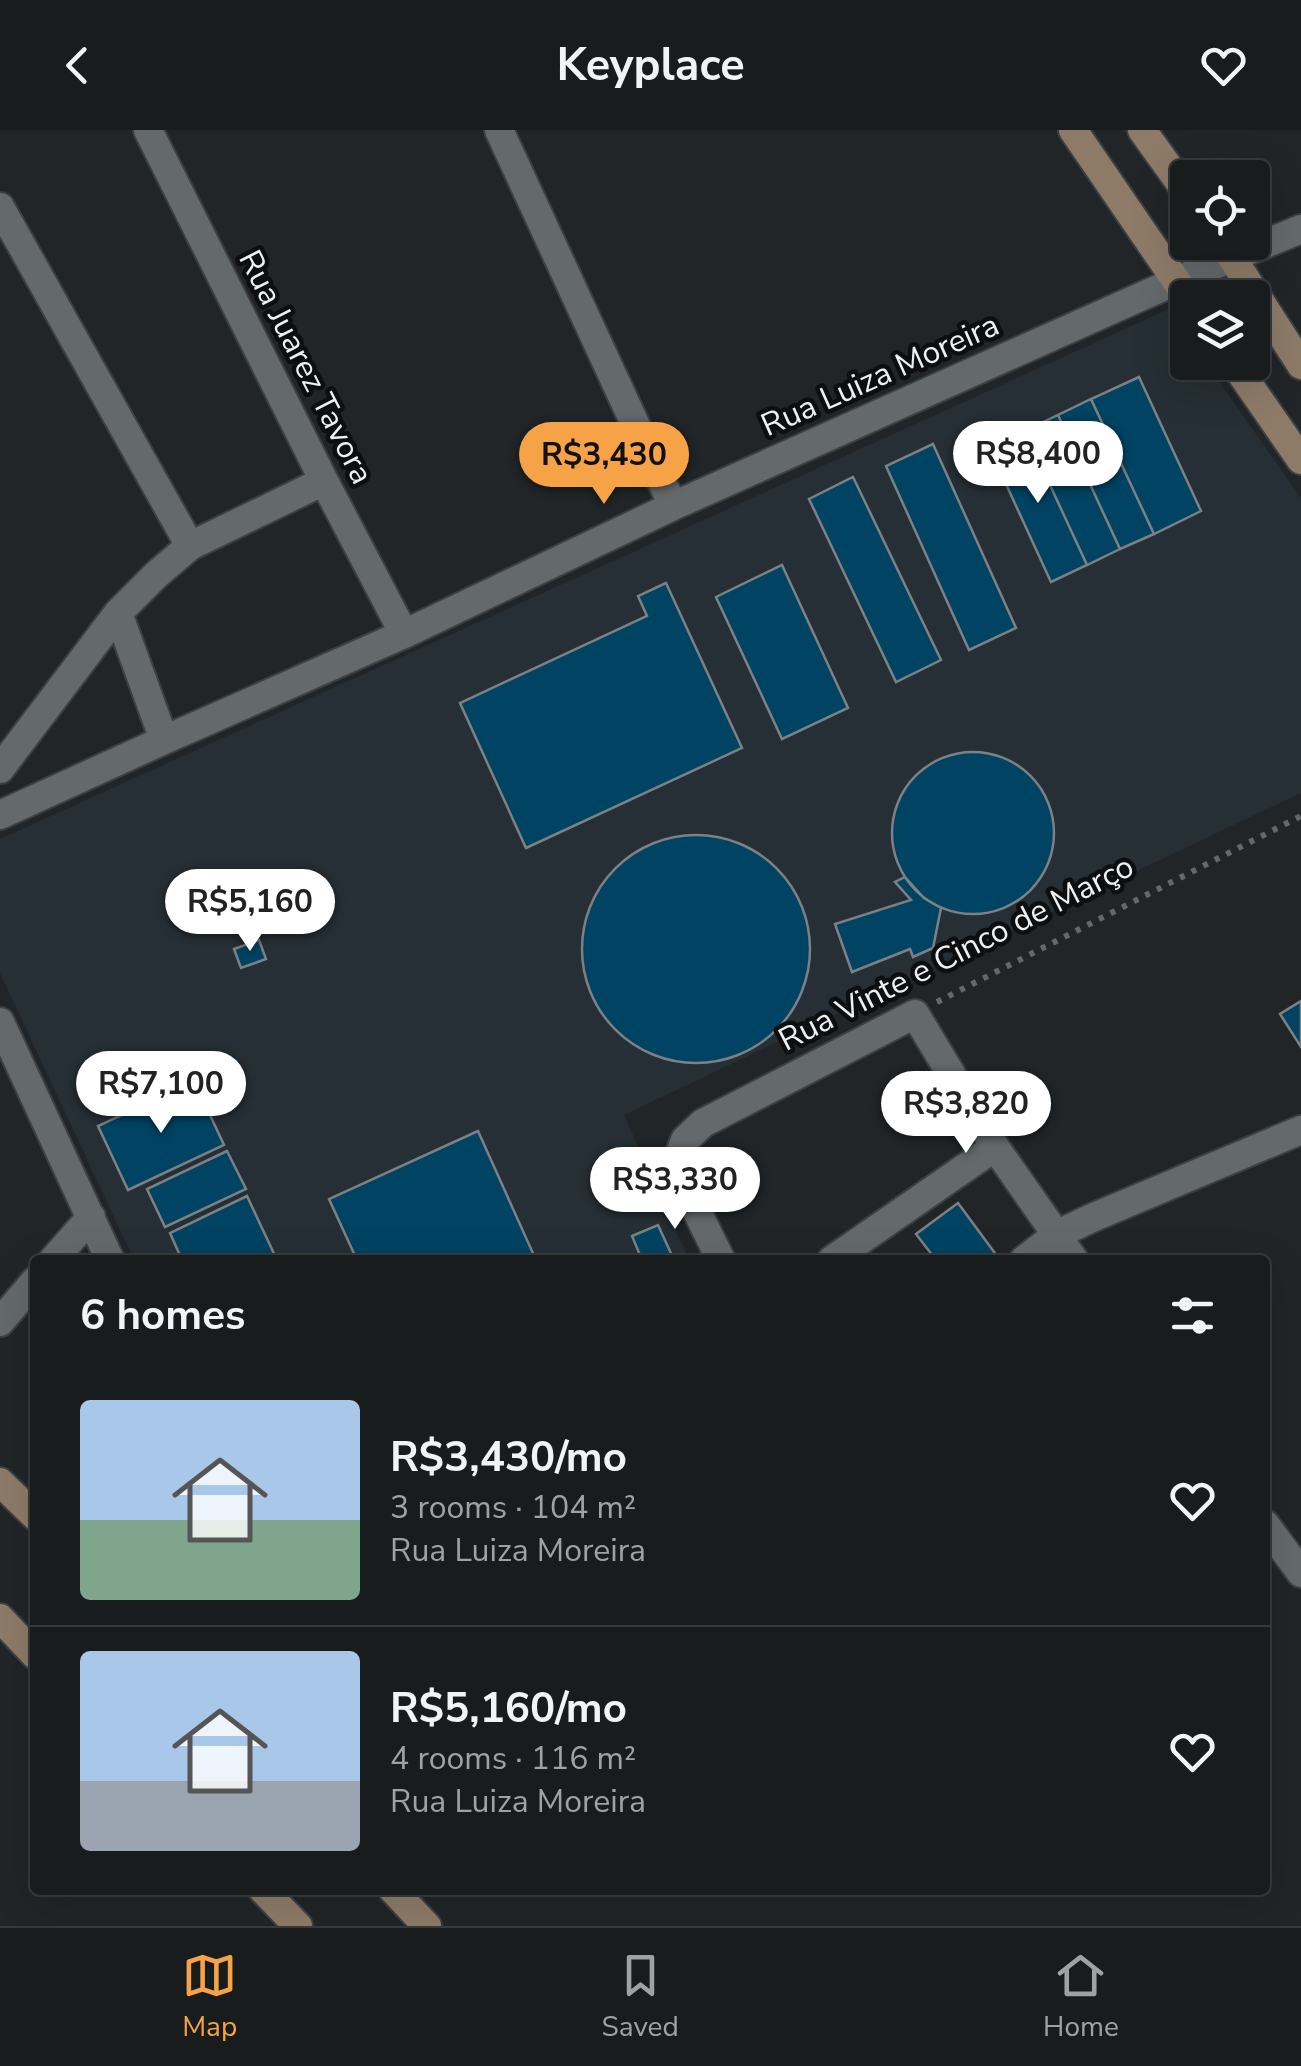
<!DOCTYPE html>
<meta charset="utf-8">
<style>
body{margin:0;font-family:"Nunito Sans",sans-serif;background:#26292a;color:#f1f3f6;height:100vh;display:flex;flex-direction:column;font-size:38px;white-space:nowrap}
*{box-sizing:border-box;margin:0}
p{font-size:32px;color:#9fa1a4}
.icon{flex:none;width:55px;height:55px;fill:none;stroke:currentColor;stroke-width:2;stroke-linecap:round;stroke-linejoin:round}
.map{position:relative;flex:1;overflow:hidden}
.side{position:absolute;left:30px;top:1125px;width:1240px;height:640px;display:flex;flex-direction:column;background:#191c1d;border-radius:10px;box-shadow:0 10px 40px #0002,0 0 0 2px #373a3b}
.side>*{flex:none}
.controls{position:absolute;left:1170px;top:30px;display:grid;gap:20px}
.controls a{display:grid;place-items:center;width:100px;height:100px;border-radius:10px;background:#191c1d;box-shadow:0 10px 40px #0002,0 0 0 2px #373a3b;font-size:50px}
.price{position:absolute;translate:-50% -85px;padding:0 22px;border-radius:35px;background:#fff;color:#222;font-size:32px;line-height:65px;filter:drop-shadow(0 2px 5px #0008)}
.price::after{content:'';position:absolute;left:50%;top:60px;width:30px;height:22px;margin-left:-15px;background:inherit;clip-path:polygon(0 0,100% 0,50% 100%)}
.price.current{background:#f6a247;color:#111}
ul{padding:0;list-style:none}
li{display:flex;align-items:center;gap:30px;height:250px;padding:0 50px}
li+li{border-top:2px solid #373a3b}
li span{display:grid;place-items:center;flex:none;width:280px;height:200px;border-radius:10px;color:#555}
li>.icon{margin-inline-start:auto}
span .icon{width:120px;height:120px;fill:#fffc;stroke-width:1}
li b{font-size:42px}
h2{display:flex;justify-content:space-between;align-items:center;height:120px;padding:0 50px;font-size:42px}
header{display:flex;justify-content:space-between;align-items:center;height:130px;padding:0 50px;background:#191c1d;font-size:45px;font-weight:700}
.dock{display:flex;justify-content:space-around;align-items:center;height:140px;border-top:2px solid #373a3b;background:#191c1d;font-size:28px;color:#9fa1a4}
.dock a{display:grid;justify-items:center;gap:5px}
.dock .current{color:#f6a247}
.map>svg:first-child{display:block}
.built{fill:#262f35}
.building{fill:#014363;stroke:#7c8184;stroke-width:2.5}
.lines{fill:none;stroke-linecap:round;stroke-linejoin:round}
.minor-casing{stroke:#3d4042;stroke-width:32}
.secondary-casing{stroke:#3d4042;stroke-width:32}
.path{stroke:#64686a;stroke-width:6;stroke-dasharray:5 8;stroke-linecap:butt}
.minor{stroke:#64696c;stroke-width:28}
.secondary{stroke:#8d7b68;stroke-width:28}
.labels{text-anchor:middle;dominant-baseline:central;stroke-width:9;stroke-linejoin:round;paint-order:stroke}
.street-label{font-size:32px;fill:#eef1f3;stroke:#0c0e0f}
</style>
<header><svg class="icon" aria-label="back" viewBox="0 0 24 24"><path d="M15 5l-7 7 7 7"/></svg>Keyplace<svg class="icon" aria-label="heart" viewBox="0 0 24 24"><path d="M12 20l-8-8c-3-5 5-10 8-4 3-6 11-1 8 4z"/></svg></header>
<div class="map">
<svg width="1301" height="1796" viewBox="0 0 1301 1796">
<rect width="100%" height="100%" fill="#212527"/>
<path class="built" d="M1169 179 1187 206 1188 232 1206 233 1301 368V663L624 985 689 1130H134L0 843V709Z"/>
<path class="building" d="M1139 247 1201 381 1154 404 1091 269Z
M1091 269 1154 404 1120 419 1058 285Z
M1058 285 1120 419 1087 435 1025 301Z
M1025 301 1087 435 1051 452 989 317Z
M933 314 1016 498 969 520 886 336Z
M853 347 941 530 896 552 809 369Z
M782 435 848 578 782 609 716 467Z
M666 453 742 618 526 718 460 573 647 486 638 466Z
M892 703a81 81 0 1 1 162 0a81 81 0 1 1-162 0Z
M582 819a114 114 0 1 1 228 0a114 114 0 1 1-228 0Z
M905 747 924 768 941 778 933 818 913 827 910 819 852 842 835 794 911 770 895 752Z
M259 810 266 829 241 838 234 819Z
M1301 871V917L1280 884Z
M194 951 224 1015 128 1060 98 996Z
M478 1001 536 1130H357L329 1069Z
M227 1021 246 1059 165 1097 147 1059Z
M247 1066 277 1130H182L170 1103Z
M958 1073 1000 1130H936L916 1104Z
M658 1095 674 1130H642L632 1106Z"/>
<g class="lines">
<g class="minor-casing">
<path id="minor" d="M148 0 324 351 404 504
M499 0 673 376
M0 77 190 416
M118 483 164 610
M0 639 118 483 156 445 190 416 324 351
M0 685 164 610 404 504 673 376 1176 151 1301 99
M0 892 110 1130
M53 1130 91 1087
M721 1130 681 1049 677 1031 685 1010 703 993 915 884 995 1017 1074 1130
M832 1130 995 1017
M1024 1130 1056 1105 1094 1087 1301 1000
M0 1192 35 1151
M1265 1394 1301 1443"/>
</g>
<g class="secondary-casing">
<path id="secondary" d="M1073 0 1188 168
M1142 0 1188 64
M1222 112 1301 235
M1233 232 1301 330
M0 1352 35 1386
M0 1488 35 1525
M263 1760 298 1796
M393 1760 427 1796"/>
</g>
<path class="path" d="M937 872 1301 686"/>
<use href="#minor" class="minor"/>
<use href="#secondary" class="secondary"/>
</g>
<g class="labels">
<g class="street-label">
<text transform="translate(306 237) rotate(63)">Rua Juarez Tavora</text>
<text transform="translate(880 245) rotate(-24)">Rua Luiza Moreira</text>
<text transform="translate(956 823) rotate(-27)">Rua Vinte e Cinco de Março</text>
</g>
</g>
</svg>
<div class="controls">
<a><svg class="icon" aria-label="locate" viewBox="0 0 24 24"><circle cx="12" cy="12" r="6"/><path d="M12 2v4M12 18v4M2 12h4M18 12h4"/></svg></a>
<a><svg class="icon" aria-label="layers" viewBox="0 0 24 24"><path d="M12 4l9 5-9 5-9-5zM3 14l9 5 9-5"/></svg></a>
</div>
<b class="price" style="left:1038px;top:376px">R$8,400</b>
<b class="price current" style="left:604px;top:377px">R$3,430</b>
<b class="price" style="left:250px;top:824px">R$5,160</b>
<b class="price" style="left:161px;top:1006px">R$7,100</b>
<b class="price" style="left:966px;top:1026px">R$3,820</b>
<b class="price" style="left:675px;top:1102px">R$3,330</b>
<section class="side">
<h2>6 homes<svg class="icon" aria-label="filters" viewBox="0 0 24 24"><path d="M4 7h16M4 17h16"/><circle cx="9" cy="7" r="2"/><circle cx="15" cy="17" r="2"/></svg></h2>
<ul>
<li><span style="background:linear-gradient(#a9c7e8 60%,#7fa58c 0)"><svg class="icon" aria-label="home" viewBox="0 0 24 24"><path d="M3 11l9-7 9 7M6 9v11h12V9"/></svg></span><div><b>R$3,430/mo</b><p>3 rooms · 104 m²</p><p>Rua Luiza Moreira</p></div><svg class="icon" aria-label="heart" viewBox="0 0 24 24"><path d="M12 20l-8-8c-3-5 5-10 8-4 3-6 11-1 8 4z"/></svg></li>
<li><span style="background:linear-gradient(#a9c7e8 65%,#9aa5b1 0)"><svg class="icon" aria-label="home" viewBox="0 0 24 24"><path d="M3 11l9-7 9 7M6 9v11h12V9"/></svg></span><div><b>R$5,160/mo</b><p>4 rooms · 116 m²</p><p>Rua Luiza Moreira</p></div><svg class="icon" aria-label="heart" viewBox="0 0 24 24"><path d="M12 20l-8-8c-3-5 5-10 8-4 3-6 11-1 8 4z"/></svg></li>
</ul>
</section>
</div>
<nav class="dock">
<a class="current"><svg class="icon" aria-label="map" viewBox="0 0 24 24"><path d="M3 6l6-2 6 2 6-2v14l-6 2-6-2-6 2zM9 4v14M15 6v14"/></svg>Map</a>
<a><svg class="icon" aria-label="saved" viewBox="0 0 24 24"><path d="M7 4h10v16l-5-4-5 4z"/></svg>Saved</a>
<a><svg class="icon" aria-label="home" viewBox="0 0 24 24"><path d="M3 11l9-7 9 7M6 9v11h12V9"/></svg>Home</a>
</nav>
